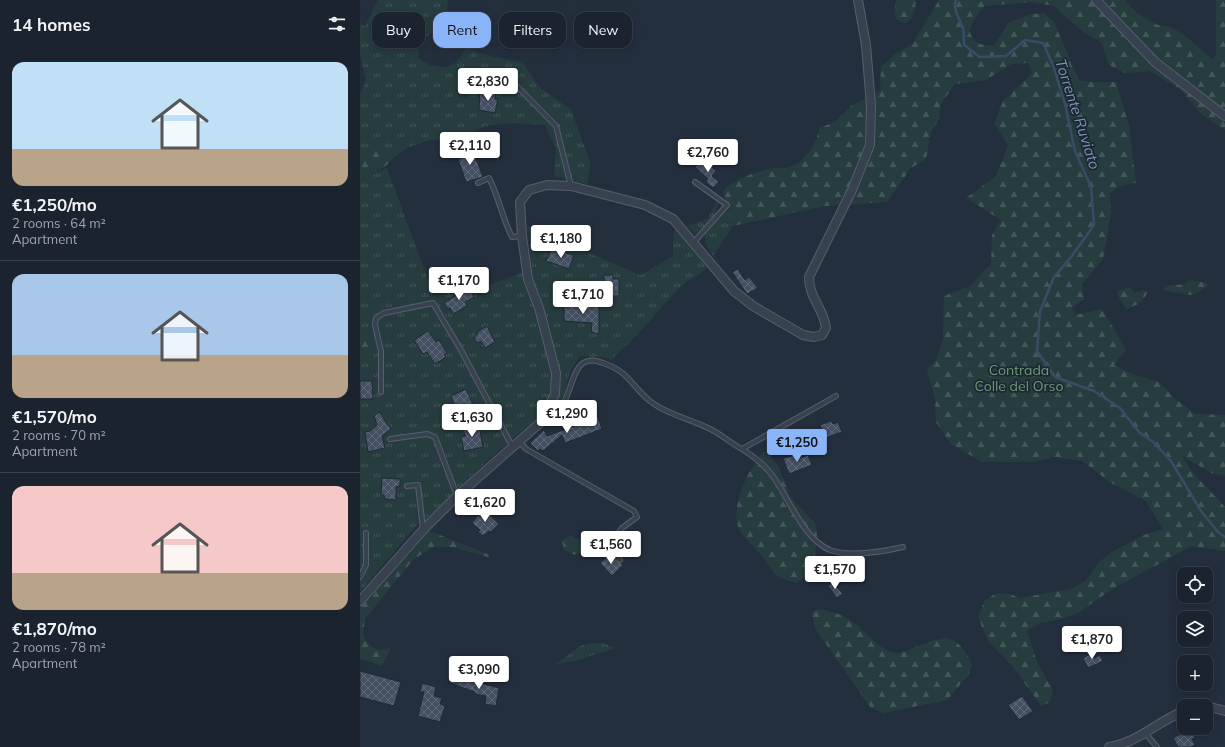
<!DOCTYPE html>
<meta charset="utf-8">
<style>
body{margin:0;font-family:Mulish,sans-serif;background:#282f3a;color:#f1f3f6;height:100vh;display:flex;flex-direction:column;font-size:15px;white-space:nowrap}
*{box-sizing:border-box;margin:0}
p{font-size:13px;color:#a0a4aa}
.icon{flex:none;width:22px;height:22px;fill:none;stroke:currentColor;stroke-width:2;stroke-linecap:round;stroke-linejoin:round}
.map{position:relative;flex:1;overflow:hidden}
.side{display:flex;flex-direction:column;background:#1b232e;width:360px}
.side>*{flex:none}
.hud{position:absolute;left:12px;top:12px;width:380px;height:36px;display:flex;gap:8px}
.tools{position:absolute;left:817px;top:567px;display:grid;gap:8px}
.tools a{display:grid;place-items:center;width:36px;height:36px;border-radius:8px;background:#1b232e;box-shadow:0 2px 10px #0003,0 0 0 1px #39404a;font-size:20px}
.price{position:absolute;translate:-50% -34px;padding:0 9px;border-radius:4px;background:#fff;color:#222;font-size:13px;line-height:26px;filter:drop-shadow(0 1px 2px #0008)}
.price::after{content:'';position:absolute;left:50%;top:24px;width:12px;height:9px;margin-left:-6px;background:inherit;clip-path:polygon(0 0,100% 0,50% 100%)}
.price.on{background:#8ab4f8;color:#111}
ul{padding:0;list-style:none}
li{display:grid;align-content:center;gap:8px;height:212px;padding:0 12px}
li+li{border-top:1px solid #39404a}
li span{display:grid;place-items:center;height:124px;border-radius:12px;color:#555}
li>.icon{margin-inline-start:auto}
span .icon{width:72px;height:72px;fill:#fffc;stroke-width:1}
li b{font-size:17px}
h2{display:flex;justify-content:space-between;align-items:center;height:48px;padding:0 12px;font-size:17px}
.tag{padding:0 14px;border-radius:12px;background:#1b232e;box-shadow:0 2px 10px #0003,0 0 0 1px #39404a;font-size:14px;line-height:36px}
.tag.on{background:#8ab4f8;color:#111}
main{display:flex;flex:1;min-height:0}
.map>svg:first-child{display:block}
.grass{fill:url(#grass-tufts)}
.forest{fill:url(#forest-firs)}
.lines{fill:none;stroke-linecap:round;stroke-linejoin:round}
.stream{stroke:#394c67;stroke-width:2.5}
.building{fill:url(#building-cross-hatch);stroke:#1f2835}
.service-casing{stroke:#565f6c;stroke-width:6}
.minor-casing{stroke:#565f6c;stroke-width:10}
.service{stroke:#38414e;stroke-width:4}
.minor{stroke:#38414e;stroke-width:8}
.labels{text-anchor:middle;dominant-baseline:central;stroke-width:3.5;stroke-linejoin:round;paint-order:stroke}
.park-label{font-size:14px;fill:#6b9a76;stroke:#1d2633}
.water-label{font-size:15px;font-style:italic;fill:#7c92b1;stroke:#1d2633}
</style>
<main>
<section class="side">
<h2>14 homes<svg class="icon" aria-label="filters" viewBox="0 0 24 24"><path d="M4 7h16M4 17h16"/><circle cx="9" cy="7" r="2"/><circle cx="15" cy="17" r="2"/></svg></h2>
<ul>
<li><span style="background:linear-gradient(#bfe0f5 70%,#b9a48a 0)"><svg class="icon" aria-label="home" viewBox="0 0 24 24"><path d="M3 11l9-7 9 7M6 9v11h12V9"/></svg></span><div><b>€1,250/mo</b><p>2 rooms · 64 m²</p><p>Apartment</p></div></li>
<li><span style="background:linear-gradient(#a9c7e8 65%,#b9a48a 0)"><svg class="icon" aria-label="home" viewBox="0 0 24 24"><path d="M3 11l9-7 9 7M6 9v11h12V9"/></svg></span><div><b>€1,570/mo</b><p>2 rooms · 70 m²</p><p>Apartment</p></div></li>
<li><span style="background:linear-gradient(#f6c9c9 70%,#b9a48a 0)"><svg class="icon" aria-label="home" viewBox="0 0 24 24"><path d="M3 11l9-7 9 7M6 9v11h12V9"/></svg></span><div><b>€1,870/mo</b><p>2 rooms · 78 m²</p><p>Apartment</p></div></li>
</ul>
</section>
<div class="map">
<svg width="865" height="747" viewBox="0 0 865 747">
<defs>
<pattern id="grass-tufts" width="24" height="20" patternUnits="userSpaceOnUse"><rect width="24" height="20" fill="#263c3f"/><path d="M3 7l-1-3M5 7V3M7 7l1-3M15 17l-1-3M17 17v-4M19 17l1-3" fill="none" stroke="#435659"/></pattern>
<pattern id="forest-firs" width="22" height="20" patternUnits="userSpaceOnUse"><rect width="22" height="20" fill="#263c3f"/><path d="M5 1l3.5 6h-7zM16 11l3.5 6h-7z" fill="#435659"/></pattern>
<pattern id="building-cross-hatch" width="8" height="8" patternUnits="userSpaceOnUse"><rect width="8" height="8" fill="#455162"/><path d="M0 0l8 8M0 8l8-8" fill="none" stroke="#5d6877"/></pattern>
</defs>
<rect width="100%" height="100%" fill="#242f3e"/>
<path class="grass" d="M18 0H88C87 6 88 16 85 22 80 33 66 33 58 43L59 58C66 66 85 71 95 63 99 60 102 54 105 50L110 49 129 56 163 63 178 86 211 110 231 164 227 184 194 176 196 148 185 125 151 123 125 126 95 140H70L49 147 33 158 23 154 9 156 0 153V95L6 81 0 54V25L5 26Z
M27 168 74 296 114 270 129 285 172 269 167 226 280 275C292 270 301 262 313 256V232L319 230 348 265C343 275 333 276 324 284 304 301 290 323 271 341 264 348 258 351 252 360L244 357 220 356 210 372 203 398 192 411 176 420 161 431 103 483 70 517 56 526 0 592V181L7 176Z
M358 200C358 214 348 227 336 234L327 226 347 219Z
M367 206 373 226 353 256 346 244 344 233Z
M234 643H243L255 648 215 661 196 664 220 646Z"/>
<path class="forest" d="M537 0H555C557 8 553 19 546 23 533 23 533 9 537 0Z
M579 0H766L770 6 778 14 798 25 811 27 827 37 852 59 856 56V0H865V130L841 114 821 90 790 71 765 73 749 65 741 42 723 32 694 6 671 2 625 6 619 12 609 30C614 44 620 45 634 46L649 22 673 14 684 13 694 22 719 80 731 82H756L769 125 776 183 759 186 750 194 751 215 743 259 722 284 724 299 712 308 715 315 742 309 766 349 754 365 772 374 799 382 817 400 835 414 865 415V476L851 473 821 455 830 469 865 507V551L832 546 754 588 718 613 700 619 680 623 667 631 677 662 693 690 690 702 681 706 654 668 628 641 618 617 625 600 637 593 650 594 660 598 710 589 725 581 739 562 752 552 784 535 803 529 786 501 751 483 722 461 695 457 673 462H622L591 444 576 422 575 399 567 369 576 360 583 340 584 296 610 286 631 264 632 235 641 220 606 198 636 176 648 145 634 124 643 101 672 73 668 63 651 64 626 80 595 84 580 105V117L571 132 566 159 551 168 527 202 465 206 373 226 363 191C375 178 397 172 413 168 418 167 424 169 429 167 447 161 455 145 460 128L476 121 492 105 520 91 521 67 534 55 552 44Z
M17 148 23 154 33 158C23 172 13 171 0 181V153L9 156Z
M829 280 847 283V286L836 294 830 295 803 290C808 283 817 286 825 284Z
M770 287 774 293 784 290 787 292C785 302 775 306 766 309L757 294 758 291Z
M-1 343a7 7 0 1 1 14 0a7 7 0 1 1-14 0Z
M403 452H407L419 468 431 498 455 523 457 534 454 565 446 576 436 583C413 577 414 572 401 555 394 547 385 539 379 529 369 509 389 467 403 452Z
M67 530 130 555 128 557 92 547H73L53 560 5 619 3 632 5 640 14 648 20 650 31 648 22 666 0 659V604Z
M210 536 221 540 224 546 223 552C216 557 211 554 204 550L202 541 206 537Z
M457 609C470 610 484 615 494 623 508 633 517 649 535 653 540 654 545 651 550 649 581 638 594 627 612 664L609 674 587 700 524 713 511 708 455 628 452 613Z"/>
<g class="lines">
<path class="stream" d="M596 0C592 9 600 19 603 28 604 33 604 39 604 45L620 57 646 56 665 40 683 43 693 65 705 104 715 151 731 187 734 225 712 256 694 277 680 311 677 351 695 377 734 391 760 408 779 432 793 442 811 461 841 511 858 532 865 537"/>
</g>
<path class="building" d="M120 90 136 93 135 99H138L135 113 119 110Z
M112 148 123 177 106 182 98 159 104 157 102 152Z
M343 159 356 171 352 176 359 182 353 188 346 182 348 179 335 167Z
M191 250 202 254 203 252 214 255 209 269 186 261Z
M378 269 385 280 389 277 398 288 387 294 372 272Z
M244 275H253V279H259V296H244Z
M109 288 114 297 105 302 107 306 93 314 90 308 88 309 84 303Z
M204 303 239 305V334L231 332 232 323 204 321Z
M127 326 135 342 125 348 121 341 117 343 114 337 118 334 117 332Z
M68 331 76 342 79 340 87 353 84 355 86 357 75 364 67 352 63 354 54 340Z
M0 381H12L13 399H0Z
M106 389 116 411 99 418 91 396Z
M20 412 25 421 31 429 22 436 25 448 8 452 5 432 10 431 17 425 14 416Z
M238 417 242 429 205 443 202 435 183 451 180 449 178 451 170 443 184 430 187 436Z
M471 421 473 424 478 422 482 432 465 438 460 425Z
M119 425 123 447 104 451 101 437 105 436 103 428Z
M436 455 439 458 448 455 452 465 429 474 423 458Z
M22 478 40 479V486L36 487V500L25 499 24 495H21Z
M126 511 139 524 131 532 129 531 123 536 118 532 120 530 112 523 119 514 122 516Z
M249 555 263 565 252 576 240 563Z
M473 582 483 594 477 598 468 586Z
M732 653 734 658 740 655 743 661 728 668 723 658Z
M0 671 41 682 34 706 0 697Z
M93 676 104 681 105 679 139 688 136 706 125 704 126 696 115 694V692L90 683Z
M62 683 76 687 74 696 82 698 80 704 85 706 80 722 58 716 64 692H60Z
M662 696 673 711 659 720 648 705Z
M826 731 827 733 831 731 835 738 832 739 835 745 831 747H818L813 738Z"/>
<g class="lines">
<g class="service-casing">
<path id="service" d="M139 78 148 77 196 126 211 186
M118 183 129 178C139 197 142 218 152 237L162 236
M334 242 367 205 335 182
M21 392V351L15 325 16 318 24 313 73 303 102 352 152 446
M181 422C210 422 208 369 225 362 232 359 237 361 243 363 270 372 271 386 290 401 306 414 330 419 348 428 360 433 370 443 382 449L476 396
M30 439 67 434 75 437 97 496
M159 441 166 449 274 511 277 517 262 528 247 548 260 560
M382 449C393 456 404 464 412 475 428 496 443 539 470 550 489 557 523 552 543 547
M47 486 58 485 63 529
M0 577 6 565V533
M786 734 797 747"/>
</g>
<g class="minor-casing">
<path id="minor" d="M736 0 795 62 865 116
M0 601 63 530 97 496 181 422 195 394 196 373 179 308 168 279 162 236 160 202 169 190 187 185 211 186 285 205 313 219 374 291 393 306 443 335 454 337 462 335 466 328C464 309 449 298 449 277L492 190 510 145 511 105 506 45 498 0
M846 706 865 711
M749 747C778 743 798 721 824 711"/>
</g>
<use href="#service" class="service"/>
<use href="#minor" class="minor"/>
</g>
<g class="labels">
<g class="park-label">
<text x="659" y="370">Contrada<tspan x="659" dy="16">Colle del Orso</tspan></text>
</g>
<g class="water-label">
<text transform="translate(718 114) rotate(72)">Torrente Ruviato</text>
</g>
</g>
</svg>
<div class="tools">
<a><svg class="icon" aria-label="locate" viewBox="0 0 24 24"><circle cx="12" cy="12" r="6"/><path d="M12 2v4M12 18v4M2 12h4M18 12h4"/></svg></a>
<a><svg class="icon" aria-label="layers" viewBox="0 0 24 24"><path d="M12 4l9 5-9 5-9-5zM3 14l9 5 9-5"/></svg></a>
<a>+</a>
<a>−</a>
</div>
<b class="price" style="left:128px;top:102px">€2,830</b>
<b class="price" style="left:110px;top:166px">€2,110</b>
<b class="price" style="left:348px;top:173px">€2,760</b>
<b class="price" style="left:201px;top:259px">€1,180</b>
<b class="price" style="left:99px;top:301px">€1,170</b>
<b class="price" style="left:223px;top:315px">€1,710</b>
<b class="price" style="left:207px;top:434px">€1,290</b>
<b class="price" style="left:112px;top:438px">€1,630</b>
<b class="price on" style="left:437px;top:463px">€1,250</b>
<b class="price" style="left:125px;top:523px">€1,620</b>
<b class="price" style="left:251px;top:565px">€1,560</b>
<b class="price" style="left:475px;top:590px">€1,570</b>
<b class="price" style="left:732px;top:660px">€1,870</b>
<b class="price" style="left:119px;top:690px">€3,090</b>
<div class="hud">
<a class="tag">Buy</a>
<a class="tag on">Rent</a>
<a class="tag">Filters</a>
<a class="tag">New</a>
</div>
</div>
</main>
